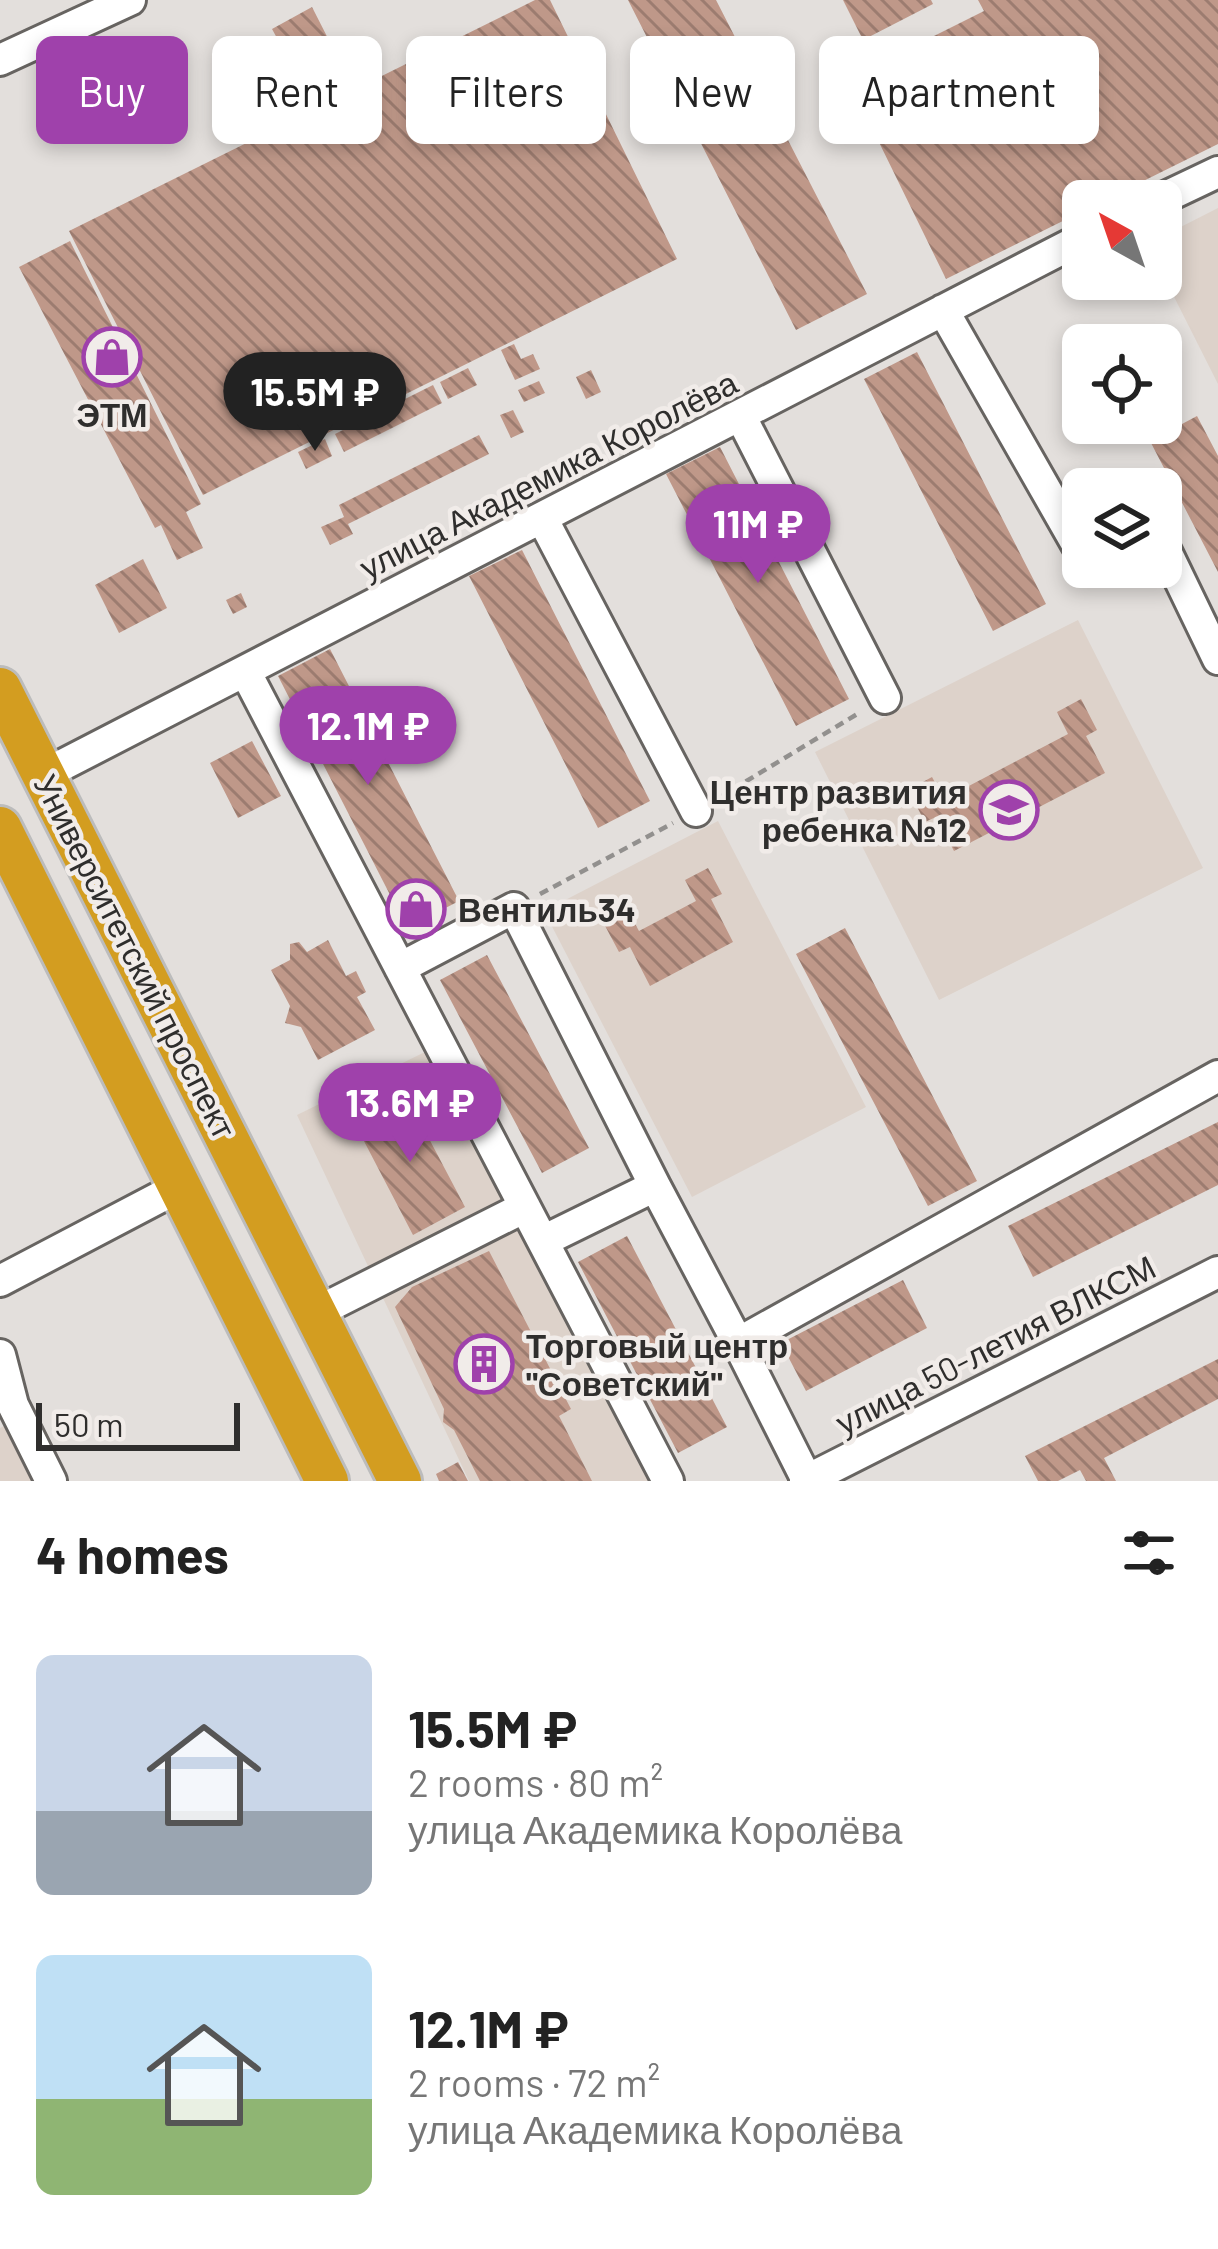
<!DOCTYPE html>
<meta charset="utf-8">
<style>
body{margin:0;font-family:Barlow,sans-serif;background:#f2f2f2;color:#222;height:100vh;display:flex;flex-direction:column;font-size:45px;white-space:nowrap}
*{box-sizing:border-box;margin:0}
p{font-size:39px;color:#767676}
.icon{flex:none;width:66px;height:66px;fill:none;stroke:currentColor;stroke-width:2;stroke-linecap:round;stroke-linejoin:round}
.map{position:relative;height:1481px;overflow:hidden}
.panel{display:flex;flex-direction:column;background:#fff;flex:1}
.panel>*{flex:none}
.banner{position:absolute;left:36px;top:36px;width:1146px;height:108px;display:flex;gap:24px}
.needle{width:78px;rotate:320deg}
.controls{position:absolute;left:1062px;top:180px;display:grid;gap:24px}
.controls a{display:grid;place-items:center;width:120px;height:120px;border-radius:18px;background:#fff;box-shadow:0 6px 18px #0003;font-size:60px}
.scale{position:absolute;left:36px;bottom:30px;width:204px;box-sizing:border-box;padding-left:12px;border:6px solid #2f2e2d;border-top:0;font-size:33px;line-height:42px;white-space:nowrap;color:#2f2e2d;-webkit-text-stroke:9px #f1ece9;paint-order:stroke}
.price{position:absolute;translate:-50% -102px;padding:0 27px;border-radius:42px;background:#9f41ab;color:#fff;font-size:39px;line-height:78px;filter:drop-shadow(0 3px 6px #0008)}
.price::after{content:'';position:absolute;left:50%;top:72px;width:36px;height:27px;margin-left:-18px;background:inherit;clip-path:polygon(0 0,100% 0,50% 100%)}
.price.current{background:#222;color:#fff}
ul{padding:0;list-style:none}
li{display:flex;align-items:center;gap:36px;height:300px;padding:0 36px}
li span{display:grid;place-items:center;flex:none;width:336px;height:240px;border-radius:18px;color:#555}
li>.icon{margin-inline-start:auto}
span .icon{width:144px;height:144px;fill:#fffc;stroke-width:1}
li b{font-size:51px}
h2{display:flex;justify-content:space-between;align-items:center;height:144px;padding:0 36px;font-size:51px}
.pill{padding:0 42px;border-radius:18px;background:#fff;box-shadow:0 6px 18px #0003;font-size:42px;line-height:108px}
.pill.current{background:#9f41ab;color:#fff}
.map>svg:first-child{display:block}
.built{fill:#ddd2ca}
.building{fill:url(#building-back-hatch)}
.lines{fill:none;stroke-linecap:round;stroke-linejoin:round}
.minor-casing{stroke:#676461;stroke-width:36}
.highway-casing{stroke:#bcbcbc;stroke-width:48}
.path{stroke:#92908e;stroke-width:4.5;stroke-dasharray:9 6;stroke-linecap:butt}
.minor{stroke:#fff;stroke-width:30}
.highway{stroke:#d39d20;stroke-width:42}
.labels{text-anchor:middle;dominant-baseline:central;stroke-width:9;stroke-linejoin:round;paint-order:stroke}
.poi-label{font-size:33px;font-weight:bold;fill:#2f2e2d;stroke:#f1ece9;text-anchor:start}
.street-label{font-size:33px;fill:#2f2e2d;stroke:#f1ece9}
</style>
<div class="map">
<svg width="1218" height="1481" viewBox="0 0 1218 1481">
<defs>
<pattern id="building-back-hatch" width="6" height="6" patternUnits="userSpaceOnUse" patternTransform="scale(3)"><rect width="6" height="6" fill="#bf9889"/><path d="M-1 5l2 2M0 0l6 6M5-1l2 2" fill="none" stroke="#9c7c70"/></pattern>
</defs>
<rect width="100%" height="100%" fill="#e3dfdc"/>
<path class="built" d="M1218 208V384L1161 271V237Z
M1078 620 1203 868 939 1000 815 752Z
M718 821 866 1107 692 1197 544 911Z
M433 1048 658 1481H469L297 1115Z
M6 1425 33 1481H0V1428Z"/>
<path class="building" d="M535 0H550L677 259 203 495 69 231Z
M628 0H716L867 294 796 330Z
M843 0H931L933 4 863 40Z
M978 0H1218V144L1103 201H1083V211L946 279 848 79 984 11Z
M312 7 340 62 301 82 272 29Z
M70 241 201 504 186 512 203 548 177 560 161 525 155 528 19 267Z
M514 344 521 359 533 354 540 369 515 380 501 350Z
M917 352 1046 604 993 631 864 379Z
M468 368 477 385 448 399 440 382Z
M591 370 601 392 586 399 576 377Z
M539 381 545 393 524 402 518 390Z
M433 385 442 403 344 452 335 434Z
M513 410 524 432 511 438 500 415Z
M1197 416 1218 456V572L1150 441Z
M479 435 489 454 348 524 353 534 330 545 321 527 344 517 339 505Z
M325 439 332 456 306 469 298 452Z
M720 447 849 699 796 726 666 474Z
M522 550 650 801 598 828 469 576Z
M143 559 167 608 119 633 95 585Z
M241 593 247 607 233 614 226 600Z
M330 649 459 901 407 928 278 676Z
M1081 699 1097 730 1086 736 1105 773 954 851 936 817 925 822 908 790 932 777 944 799 1068 734 1057 712Z
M252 741 281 796 238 818 210 763Z
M708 868 722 894 711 899 733 942 650 986 630 947 619 952 603 922 627 909 639 931 696 901 685 880Z
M845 928 977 1181 928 1206 796 954Z
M328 940 346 976 356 971 366 992 357 997 375 1030 318 1060 301 1027 285 1023 290 1006 271 970 290 960V944L299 942 307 952Z
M487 955 589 1148 542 1173 440 980Z
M406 1095 465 1207 413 1235 354 1122Z
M1218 1122V1185L1033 1277 1008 1226Z
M627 1236 727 1427 678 1453 578 1262Z
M489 1251 571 1409 559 1416 592 1481H480L454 1430 443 1422 444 1409 395 1307 412 1287Z
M903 1280 927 1328 806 1391 781 1343Z
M1218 1359V1399L1104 1458 1116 1481H1086L1080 1470 1058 1481H1038L1025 1456Z
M458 1462 468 1481H439L436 1474Z"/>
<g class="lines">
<g class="minor-casing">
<path id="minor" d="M0 60 130 0
M1157 201 1218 172
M943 310 1083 555
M740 415 885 698
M542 518 696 811
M1161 541 1218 659
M245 671 668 1481
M45 774 1083 238
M400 968 514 908 655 1186 543 1241
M655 1186 738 1343 1218 1076
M0 1281 181 1186
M315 1313 525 1207
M738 1343 807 1480
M0 1355 13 1405 51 1481
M805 1481 1218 1272"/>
</g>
<g class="highway-casing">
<path id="highway" d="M0 689 400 1481
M0 828 327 1481"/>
</g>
<path class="path" d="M720 797 859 713
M540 894 673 823"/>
<use href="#minor" class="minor"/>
<use href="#highway" class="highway"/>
</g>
<defs>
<g id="shop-ring" transform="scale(3)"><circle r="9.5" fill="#f1ece9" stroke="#9f41ab" stroke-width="1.5"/><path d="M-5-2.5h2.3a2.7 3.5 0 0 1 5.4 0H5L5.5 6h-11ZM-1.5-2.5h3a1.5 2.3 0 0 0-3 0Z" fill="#9f41ab"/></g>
<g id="school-ring" transform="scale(3)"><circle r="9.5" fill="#f1ece9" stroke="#9f41ab" stroke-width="1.5"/><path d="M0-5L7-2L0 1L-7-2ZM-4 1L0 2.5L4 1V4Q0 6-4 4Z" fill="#9f41ab"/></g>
<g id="building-ring" transform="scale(3)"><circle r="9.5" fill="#f1ece9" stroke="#9f41ab" stroke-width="1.5"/><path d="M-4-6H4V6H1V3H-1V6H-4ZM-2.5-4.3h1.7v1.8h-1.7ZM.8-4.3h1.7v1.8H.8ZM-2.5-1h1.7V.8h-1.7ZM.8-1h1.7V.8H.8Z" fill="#9f41ab"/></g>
</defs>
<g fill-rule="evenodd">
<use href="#shop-ring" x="112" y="357"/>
<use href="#school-ring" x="1009" y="810"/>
<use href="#shop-ring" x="416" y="909"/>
<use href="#building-ring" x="484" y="1364"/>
</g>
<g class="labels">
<g class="poi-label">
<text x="112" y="414" text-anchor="middle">ЭТМ</text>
<text x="967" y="791" text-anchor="end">Центр развития<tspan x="967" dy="38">ребенка №12</tspan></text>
<text x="458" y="909">Вентиль34</text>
<text x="526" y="1345">Торговый центр<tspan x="526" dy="38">"Советский"</tspan></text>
</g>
<g class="street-label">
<text transform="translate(548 474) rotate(-27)">улица Академика Королёва</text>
<text transform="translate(136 956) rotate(63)">Университетский проспект</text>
<text transform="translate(995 1344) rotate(-27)">улица 50-летия ВЛКСМ</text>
</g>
</g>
</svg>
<div class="controls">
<a><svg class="needle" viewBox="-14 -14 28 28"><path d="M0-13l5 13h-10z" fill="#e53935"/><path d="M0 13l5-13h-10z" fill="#767676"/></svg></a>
<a><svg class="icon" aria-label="locate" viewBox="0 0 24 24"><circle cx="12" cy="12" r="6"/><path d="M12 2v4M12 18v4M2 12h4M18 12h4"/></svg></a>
<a><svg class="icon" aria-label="layers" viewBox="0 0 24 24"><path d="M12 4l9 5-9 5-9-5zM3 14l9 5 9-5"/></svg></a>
</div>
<div class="scale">50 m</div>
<b class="price current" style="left:315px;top:454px">15.5M ₽</b>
<b class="price" style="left:758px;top:586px">11M ₽</b>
<b class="price" style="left:368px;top:788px">12.1M ₽</b>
<b class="price" style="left:410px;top:1165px">13.6M ₽</b>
<div class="banner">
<a class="pill current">Buy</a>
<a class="pill">Rent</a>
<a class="pill">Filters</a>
<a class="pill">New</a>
<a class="pill">Apartment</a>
</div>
</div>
<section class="panel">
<h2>4 homes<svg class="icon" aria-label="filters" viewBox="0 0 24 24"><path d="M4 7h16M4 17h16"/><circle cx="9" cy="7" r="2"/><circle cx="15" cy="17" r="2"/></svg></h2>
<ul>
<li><span style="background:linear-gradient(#c9d6e8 65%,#9aa5b1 0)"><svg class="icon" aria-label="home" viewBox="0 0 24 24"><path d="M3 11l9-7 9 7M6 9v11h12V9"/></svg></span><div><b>15.5M ₽</b><p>2 rooms · 80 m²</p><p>улица Академика Королёва</p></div></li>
<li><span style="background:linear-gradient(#bfe0f5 60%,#8fb573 0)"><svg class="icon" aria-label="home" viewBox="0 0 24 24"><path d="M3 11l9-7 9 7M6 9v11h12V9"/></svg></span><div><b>12.1M ₽</b><p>2 rooms · 72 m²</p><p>улица Академика Королёва</p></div></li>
</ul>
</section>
